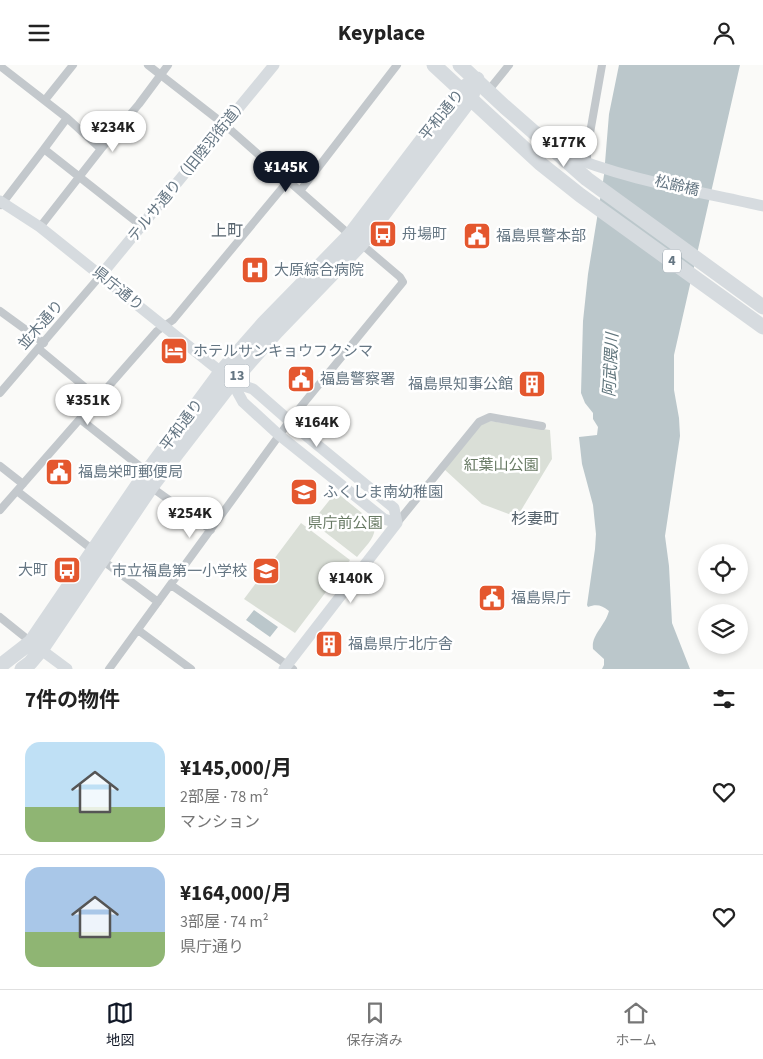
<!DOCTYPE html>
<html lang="ja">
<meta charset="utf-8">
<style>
body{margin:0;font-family:"Source Sans 3","Noto Sans JP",sans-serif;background:#f6f6f6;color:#222;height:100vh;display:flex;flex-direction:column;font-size:19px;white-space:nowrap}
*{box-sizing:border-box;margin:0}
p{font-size:16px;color:#767676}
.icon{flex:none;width:28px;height:28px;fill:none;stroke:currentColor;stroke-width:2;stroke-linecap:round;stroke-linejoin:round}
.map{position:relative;height:604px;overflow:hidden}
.sheet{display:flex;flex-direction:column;background:#fff;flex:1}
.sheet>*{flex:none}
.tools{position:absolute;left:698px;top:479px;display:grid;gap:10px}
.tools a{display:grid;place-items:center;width:50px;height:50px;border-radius:50%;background:#fff;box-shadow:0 2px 8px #0003;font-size:25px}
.price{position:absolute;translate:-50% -42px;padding:0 11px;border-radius:18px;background:#fff;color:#222;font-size:16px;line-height:32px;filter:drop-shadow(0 1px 2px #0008)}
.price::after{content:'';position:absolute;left:50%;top:30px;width:15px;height:11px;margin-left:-8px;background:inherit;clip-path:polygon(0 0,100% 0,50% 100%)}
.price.on{background:#111827;color:#fff}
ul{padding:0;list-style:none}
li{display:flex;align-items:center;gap:15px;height:125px;padding:0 25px}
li+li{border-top:1px solid #e0e0e0}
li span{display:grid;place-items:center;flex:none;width:140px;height:100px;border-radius:15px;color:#555}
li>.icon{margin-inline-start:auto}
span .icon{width:60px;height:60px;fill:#fffc;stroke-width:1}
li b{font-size:21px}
h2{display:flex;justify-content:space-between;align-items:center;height:60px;padding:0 25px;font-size:21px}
header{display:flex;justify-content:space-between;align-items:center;height:65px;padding:0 25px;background:#fff;font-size:22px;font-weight:700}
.menu{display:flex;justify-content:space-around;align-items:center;height:70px;border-top:1px solid #e0e0e0;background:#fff;font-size:14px;color:#767676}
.menu a{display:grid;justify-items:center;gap:2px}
.menu .on{color:#111827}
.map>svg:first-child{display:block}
.green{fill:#dadfd7}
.water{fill:#bbc7cb}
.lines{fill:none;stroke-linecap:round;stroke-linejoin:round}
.street{stroke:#c3c8cc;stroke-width:8}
.secondary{stroke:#d6dbdf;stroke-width:11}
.highway{stroke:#d6dbdf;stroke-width:15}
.labels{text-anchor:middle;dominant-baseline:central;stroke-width:5;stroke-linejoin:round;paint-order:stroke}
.shield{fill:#fff;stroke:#939fa8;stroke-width:1}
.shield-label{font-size:14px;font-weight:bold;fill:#657683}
.street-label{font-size:15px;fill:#657683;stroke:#fff}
.poi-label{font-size:15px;fill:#657683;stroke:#fff;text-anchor:start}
.park-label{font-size:15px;fill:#687a64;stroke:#fff}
.neighbourhood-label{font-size:16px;fill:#57646e;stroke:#fff}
.water-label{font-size:16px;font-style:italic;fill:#60757c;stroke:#fff}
</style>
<header><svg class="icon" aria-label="menu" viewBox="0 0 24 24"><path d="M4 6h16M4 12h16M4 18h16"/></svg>Keyplace<svg class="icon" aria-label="person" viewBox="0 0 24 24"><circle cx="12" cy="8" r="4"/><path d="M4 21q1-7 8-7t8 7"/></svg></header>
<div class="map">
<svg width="763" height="604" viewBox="0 0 763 604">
<rect width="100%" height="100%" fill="#fafaf8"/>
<path class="green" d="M490 356 550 365 552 394 517 452 482 439 444 404 481 360Z
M336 427 373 457C379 471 366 480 357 492L312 457Z
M301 458 350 495 295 568 244 534Z"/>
<path class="water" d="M619 0H740L674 290V325L679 353 680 371 665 471 669 501 672 558 690 604H602L604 600V594L593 584C591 570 605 561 609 546 602 540 596 539 588 542L587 540 595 484 596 469 593 440 582 399 579 372 597 370 598 362 593 354V348L585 338 581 328 583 256 588 209 604 110 609 49Z
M254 545 278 562 270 572 246 555Z"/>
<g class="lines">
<path class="street" d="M148 0 225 60 351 171
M0 1 67 53 101 84
M488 26 509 0
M45 35 73 0
M44 84 67 53
M587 98V85L602 0
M300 126 397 0
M1 140 44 84 143 162
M40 162 101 84 139 39 168 0
M0 246 44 278
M39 284 98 333
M0 328 101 210
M80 354 147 407
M0 401 23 419
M151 422 211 465
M17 426 93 485
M0 445 157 266 173 255 288 116
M397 458 479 357 490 352 542 361
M102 495 158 537
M171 520 293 604
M0 552 31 577
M138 565 191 604
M109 604 294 350 403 217 400 212 360 178"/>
<path class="secondary" d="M560 87C621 114 697 126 763 141
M0 136 40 162 221 307 232 317 243 337 279 370 384 454 397 458
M101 210 274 0
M232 317 253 324 309 373 394 443 397 458
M36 581 67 604
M284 604 397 458"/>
<path class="highway" d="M434 0 541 99 580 130 763 262
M460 0 505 42 587 114 763 242
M0 601 31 577 142 414 221 307 264 258 350 170 461 24 477 14
M22 604 30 598 41 585 151 422 232 317 276 267 361 179 471 33 477 14"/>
</g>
<defs>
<g id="bus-square" transform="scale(1.4375)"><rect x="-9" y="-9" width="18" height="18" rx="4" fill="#e4572e" stroke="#fff"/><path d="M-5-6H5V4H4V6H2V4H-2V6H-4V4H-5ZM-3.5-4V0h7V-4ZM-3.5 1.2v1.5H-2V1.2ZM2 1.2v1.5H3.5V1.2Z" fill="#fff"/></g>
<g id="civic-square" transform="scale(1.4375)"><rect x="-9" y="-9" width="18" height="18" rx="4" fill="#e4572e" stroke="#fff"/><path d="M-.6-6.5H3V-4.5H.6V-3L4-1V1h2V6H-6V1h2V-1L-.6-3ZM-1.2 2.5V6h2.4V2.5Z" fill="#fff"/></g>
<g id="hospital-square" transform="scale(1.4375)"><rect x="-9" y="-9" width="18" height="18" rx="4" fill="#e4572e" stroke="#fff"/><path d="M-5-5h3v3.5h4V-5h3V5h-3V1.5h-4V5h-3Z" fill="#fff"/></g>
<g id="hotel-square" transform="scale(1.4375)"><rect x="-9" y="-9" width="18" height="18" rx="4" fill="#e4572e" stroke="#fff"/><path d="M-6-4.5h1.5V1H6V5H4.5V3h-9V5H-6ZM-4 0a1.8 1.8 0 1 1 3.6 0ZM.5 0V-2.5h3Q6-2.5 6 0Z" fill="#fff"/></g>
<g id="building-square" transform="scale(1.4375)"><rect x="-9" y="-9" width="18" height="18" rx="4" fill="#e4572e" stroke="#fff"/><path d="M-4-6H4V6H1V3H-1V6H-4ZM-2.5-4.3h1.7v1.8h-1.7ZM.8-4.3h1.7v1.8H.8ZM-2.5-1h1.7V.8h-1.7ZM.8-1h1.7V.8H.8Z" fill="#fff"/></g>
<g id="school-square" transform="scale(1.4375)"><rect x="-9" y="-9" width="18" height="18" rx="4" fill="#e4572e" stroke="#fff"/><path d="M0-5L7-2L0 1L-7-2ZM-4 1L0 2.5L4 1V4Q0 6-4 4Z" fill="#fff"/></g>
</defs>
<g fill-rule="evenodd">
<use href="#bus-square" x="383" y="169"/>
<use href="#civic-square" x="477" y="171"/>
<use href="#hospital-square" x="255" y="205"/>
<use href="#hotel-square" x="174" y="286"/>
<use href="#civic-square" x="301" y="314"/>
<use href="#building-square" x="532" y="319"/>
<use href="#civic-square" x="59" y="407"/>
<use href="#school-square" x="304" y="427"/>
<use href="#bus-square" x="67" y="505"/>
<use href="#school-square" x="266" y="506"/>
<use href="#civic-square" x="492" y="533"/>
<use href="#building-square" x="329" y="579"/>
</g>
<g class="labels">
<g class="shield">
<rect x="663" y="184.5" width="18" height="23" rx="4"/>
<rect x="224.5" y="299.5" width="25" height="23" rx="4"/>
</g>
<g class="shield-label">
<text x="672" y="196">4</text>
<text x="237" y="311">13</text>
</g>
<g class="street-label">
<text transform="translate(442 50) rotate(-51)">平和通り</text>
<text transform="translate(188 105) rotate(-51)">テルサ通り（旧陸羽街道）</text>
<text transform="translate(677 121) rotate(13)">松齢橋</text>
<text transform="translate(118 224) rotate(39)">県庁通り</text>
<text transform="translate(41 260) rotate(-49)">並木通り</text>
<text transform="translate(182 360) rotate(-53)">平和通り</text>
</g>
<g class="poi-label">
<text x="402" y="169">舟場町</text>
<text x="496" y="171">福島県警本部</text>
<text x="274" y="205">大原綜合病院</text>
<text x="193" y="286">ホテルサンキョウフクシマ</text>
<text x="320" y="314">福島警察署</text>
<text x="513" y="319" text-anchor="end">福島県知事公館</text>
<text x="78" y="407">福島栄町郵便局</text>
<text x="323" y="427">ふくしま南幼稚園</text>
<text x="48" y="505" text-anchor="end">大町</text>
<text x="247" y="506" text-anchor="end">市立福島第一小学校</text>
<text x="511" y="533">福島県庁</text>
<text x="348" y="579">福島県庁北庁舎</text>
</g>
<g class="park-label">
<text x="501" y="400">紅葉山公園</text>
<text x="345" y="458">県庁前公園</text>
</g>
<g class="neighbourhood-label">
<text x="227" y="166">上町</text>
<text x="535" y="454">杉妻町</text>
</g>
<g class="water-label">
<text transform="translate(611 300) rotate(-87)">阿武隈川</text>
</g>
</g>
</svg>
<div class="tools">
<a><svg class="icon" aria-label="locate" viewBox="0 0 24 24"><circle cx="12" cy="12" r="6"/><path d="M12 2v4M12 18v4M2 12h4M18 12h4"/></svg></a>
<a><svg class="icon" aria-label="layers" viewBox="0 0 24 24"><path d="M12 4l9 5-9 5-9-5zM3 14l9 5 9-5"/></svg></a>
</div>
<b class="price" style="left:113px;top:88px">¥234K</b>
<b class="price" style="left:564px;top:103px">¥177K</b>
<b class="price on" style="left:286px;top:128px">¥145K</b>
<b class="price" style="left:88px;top:361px">¥351K</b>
<b class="price" style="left:317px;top:383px">¥164K</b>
<b class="price" style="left:190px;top:474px">¥254K</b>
<b class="price" style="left:351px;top:539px">¥140K</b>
</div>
<section class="sheet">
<h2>7件の物件<svg class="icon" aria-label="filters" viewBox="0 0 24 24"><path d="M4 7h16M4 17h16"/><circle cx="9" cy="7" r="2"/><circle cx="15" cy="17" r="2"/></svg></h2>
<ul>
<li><span style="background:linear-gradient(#bfe0f5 65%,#8fb573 0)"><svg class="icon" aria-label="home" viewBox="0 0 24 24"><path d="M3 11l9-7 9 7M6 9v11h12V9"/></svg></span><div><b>¥145,000/月</b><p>2部屋 · 78 m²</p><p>マンション</p></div><svg class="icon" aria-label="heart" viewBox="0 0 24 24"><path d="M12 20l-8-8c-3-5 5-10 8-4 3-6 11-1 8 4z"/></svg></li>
<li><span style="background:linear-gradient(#a9c7e8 65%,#8fb573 0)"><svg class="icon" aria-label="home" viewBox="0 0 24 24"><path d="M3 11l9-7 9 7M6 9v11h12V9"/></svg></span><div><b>¥164,000/月</b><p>3部屋 · 74 m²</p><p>県庁通り</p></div><svg class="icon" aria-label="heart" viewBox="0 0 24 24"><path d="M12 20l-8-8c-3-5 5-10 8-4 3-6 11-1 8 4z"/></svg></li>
</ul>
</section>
<nav class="menu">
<a class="on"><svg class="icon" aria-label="map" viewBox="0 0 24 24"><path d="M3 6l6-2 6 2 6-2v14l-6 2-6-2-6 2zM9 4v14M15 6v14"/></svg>地図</a>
<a><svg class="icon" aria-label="saved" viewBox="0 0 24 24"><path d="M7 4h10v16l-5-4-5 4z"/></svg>保存済み</a>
<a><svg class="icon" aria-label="home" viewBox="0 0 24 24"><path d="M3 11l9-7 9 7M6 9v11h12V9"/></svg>ホーム</a>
</nav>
